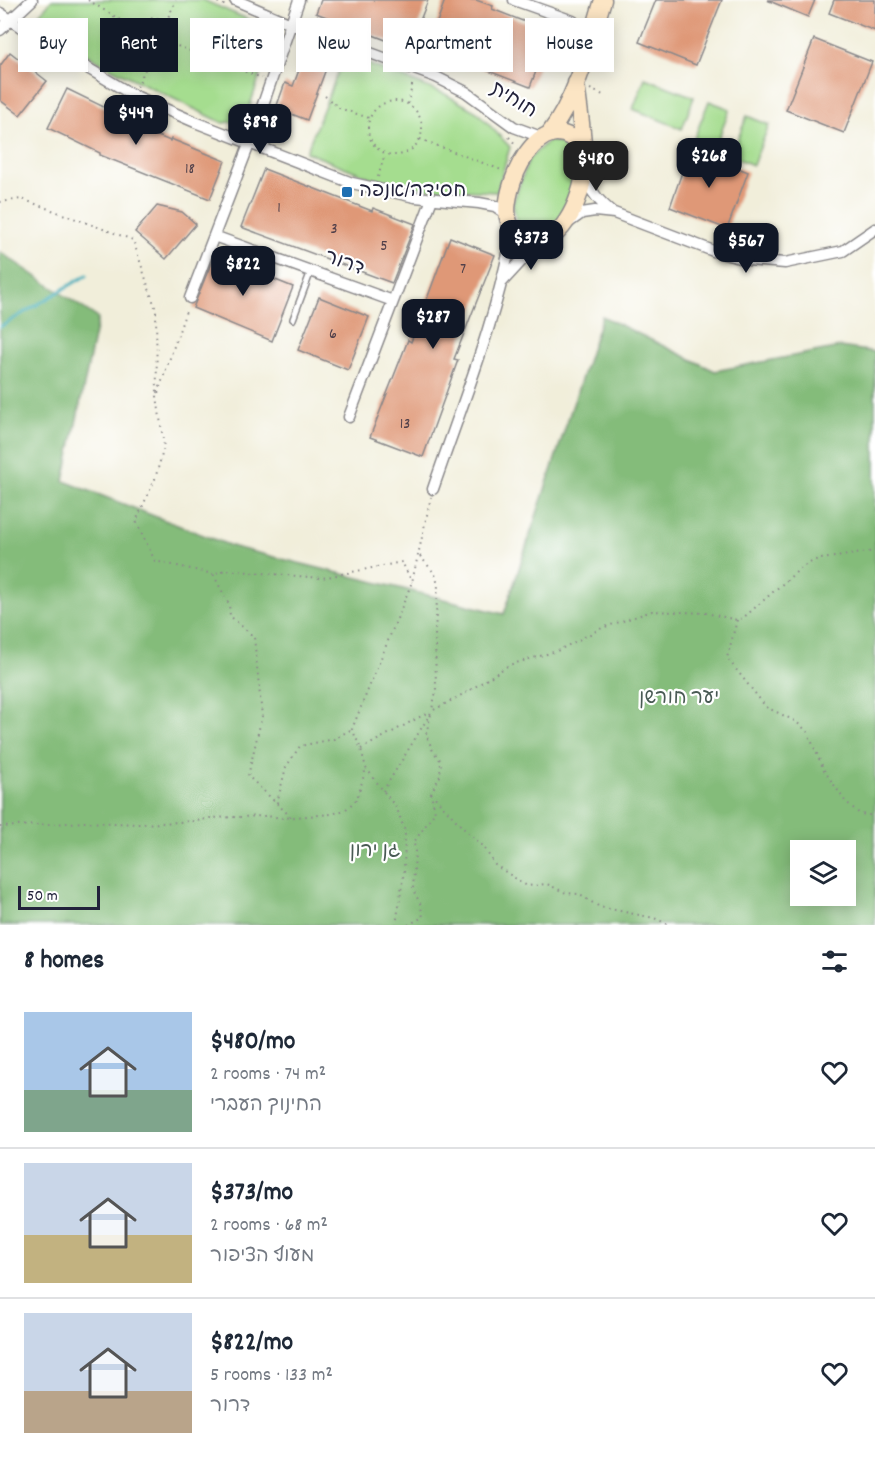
<!DOCTYPE html>
<meta charset="utf-8">
<style>
body{margin:0;font-family:Dekko,"Playpen Sans Hebrew",sans-serif;background:#f6f6f7;color:#1f2937;height:100vh;display:flex;flex-direction:column;font-size:22px;white-space:nowrap}
*{box-sizing:border-box;margin:0}
p{font-size:20px;color:#747a83}
.icon{flex:none;width:33px;height:33px;fill:none;stroke:currentColor;stroke-width:2;stroke-linecap:round;stroke-linejoin:round}
.map{position:relative;height:925px;overflow:hidden}
.sheet{display:flex;flex-direction:column;background:#fff;flex:1}
.sheet>*{flex:none}
.guide{position:absolute;left:18px;top:18px;width:840px;height:54px;display:flex;gap:12px}
.buttons{position:absolute;left:790px;top:840px;display:grid;gap:12px}
.buttons a{display:grid;place-items:center;width:66px;height:66px;border-radius:0px;background:#fff;box-shadow:0 3px 15px #0003;font-size:30px}
.scale{position:absolute;left:18px;bottom:15px;width:82px;box-sizing:border-box;padding-left:6px;border:3px solid #22223b;border-top:0;font-size:16px;line-height:21px;white-space:nowrap;color:#22223b;-webkit-text-stroke:4px #fff;paint-order:stroke}
.price{position:absolute;translate:-50% -51px;padding:0 14px;border-radius:12px;background:#111827;color:#fff;font-size:20px;line-height:39px;filter:drop-shadow(0 2px 3px #0008)}
.price::after{content:'';position:absolute;left:50%;top:36px;width:18px;height:14px;margin-left:-9px;background:inherit;clip-path:polygon(0 0,100% 0,50% 100%)}
.price.current{background:#222;color:#fff}
ul{padding:0;list-style:none}
li{display:flex;align-items:center;gap:18px;height:150px;padding:0 24px}
li+li{border-top:2px solid #e0e1e3}
li span{display:grid;place-items:center;flex:none;width:168px;height:120px;border-radius:0px;color:#555}
li>.icon{margin-inline-start:auto}
span .icon{width:72px;height:72px;fill:#fffc;stroke-width:1}
li b{font-size:26px}
h2{display:flex;justify-content:space-between;align-items:center;height:72px;padding:0 24px;font-size:26px}
.tag{padding:0 21px;border-radius:0px;background:#fff;box-shadow:0 3px 15px #0003;font-size:21px;line-height:54px}
.tag.current{background:#111827;color:#fff}
.map>svg:first-child{display:block}
.green{fill:#a5dd8f;stroke:#648065;stroke-width:1.5}
.forest{fill:#84bc7a;stroke:#536f5a;stroke-width:1.5;fill-rule:evenodd}
.lines{fill:none;stroke-linecap:round;stroke-linejoin:round}
.stream{stroke:#40aebd;stroke-width:3}
.building{fill:#df9877}
.lane-casing{stroke:#8a888a;stroke-width:8}
.street-casing{stroke:#8a888a;stroke-width:13}
.secondary-casing{stroke:#8a888a;stroke-width:19}
.path{stroke:#8a888a;stroke-width:2;stroke-dasharray:1.5 4.5;stroke-linecap:butt}
.lane{stroke:#fff;stroke-width:5}
.street{stroke:#fff;stroke-width:10}
.secondary{stroke:#fce5c4;stroke-width:16}
.poi-dot{fill:#1f6fb2;stroke:#fff;stroke-width:2}
.labels{text-anchor:middle;dominant-baseline:central;stroke-width:4.5;stroke-linejoin:round;paint-order:stroke}
.number-label{font-size:16px;fill:#51404a}
.street-label{font-size:20px;fill:#22223b;stroke:#fff}
.poi-label{font-size:20px;fill:#22223b;stroke:#fff;text-anchor:start}
.park-label{font-size:20px;fill:#495a54;stroke:#fff}
</style>
<div class="map">
<svg width="875" height="925" viewBox="0 0 875 925">
<rect width="100%" height="100%" fill="#fff"/>
<filter id="ink" filterUnits="userSpaceOnUse"><feTurbulence type="fractalNoise" baseFrequency=".0167" numOctaves="2"/><feDisplacementMap in="SourceGraphic" scale="12" xChannelSelector="R" yChannelSelector="G"/><feConvolveMatrix kernelMatrix="1 2 1 2 8 2 1 2 1" color-interpolation-filters="sRGB"/></filter>
<filter id="wash" filterUnits="userSpaceOnUse"><feTurbulence type="fractalNoise" baseFrequency=".008" numOctaves="4" result="noise"/><feDisplacementMap in="SourceGraphic" scale="24" xChannelSelector="R" yChannelSelector="G"/><feGaussianBlur stdDeviation="1.35" result="paint"/><feColorMatrix in="noise" values="0 0 0 0 0 0 0 0 0 0 0 0 0 0 0 0 0 1.4 0 .05"/><feComposite in="paint" operator="in"/></filter>
<g filter="url(#wash)">
<rect width="100%" height="100%" fill="#f1eeda"/>
<path class="green" d="M52 0H203L275 31 245 120 223 123 99 62 32 22Z
M345 55 445 94 477 112 510 147 497 192 429 189 387 184 306 152Z
M645 78 694 97 682 129 633 109Z
M709 101 730 109 714 150 693 141Z
M747 116 769 125 753 165 731 156Z
M548 141C569 143 571 144 580 163L565 215 543 234 528 233 517 224 513 203 529 159Z"/>
<path class="forest" d="M0 252 98 318 64 481 234 547 504 614 602 316 715 371 840 347 875 352V925H0ZM801 850H846V896H801Z"/>
<g class="lines">
<path class="stream" d="M0 327 87 275"/>
</g>
<g id="blocks">
<path class="building" d="M321 0H428L409 49 316 13Z
M445 0H476L493 6 492 9 551 32 530 87 471 64 470 69 426 53Z
M656 0H722L696 65 639 42Z
M767 0H815L808 17Z
M834 0H875V31L829 13Z
M814 39 872 62 844 133 786 110Z
M310 41 333 50 307 120 276 108 285 83 293 86Z
M10 52 47 81 20 115 0 100V66Z
M67 89 106 108 104 113 170 141 171 139 225 161 210 199 100 155V153L48 128Z
M690 149 748 172 727 229 670 207Z
M264 169 372 211 373 208 415 224 392 283 241 227Z
M157 206 182 212 196 224 166 259 135 232Z
M450 237 495 255 454 359 458 360 423 457 370 437 408 340 411 342Z
M216 251 240 261 238 265 293 287 272 341 193 308Z
M319 297 369 317 348 370 298 350Z"/>
</g>
</g>
<g filter="url(#ink)">
<use href="#blocks" fill-opacity="0" stroke="#8a888a" stroke-width="1.5"/>
<g class="lines">
<g class="lane-casing">
<path id="lane" d="M293 319 311 271"/>
</g>
<g class="street-casing">
<path id="street" d="M235 0 291 24 436 77 466 92 514 127 541 137
M514 0 573 21
M0 13 42 41 133 95 195 122 352 183 415 197 479 203 495 206 507 214
M0 30 32 0
M585 176C591 193 600 202 613 213
M568 223 582 213 595 211 614 213 716 252 748 260 785 263 843 251 875 229
M214 236 393 301
M502 282 526 256 542 241
M190 298 250 142 299 0
M349 417 432 199
M433 489C462 404 497 319 513 229"/>
</g>
<g class="secondary-casing">
<path id="secondary" d="M576 83C579 110 585 143 584 170 583 197 559 255 524 239 517 235 511 229 509 222 498 193 541 95 583 149
M549 134C578 96 589 45 603 0"/>
</g>
<path class="path" d="M88 0 138 31
M212 0 226 6
M137 36a18 18 0 1 1 36 0a18 18 0 1 1-36 0Z
M166 22 176 0
M172 44 262 78
M137 87 152 54
M590 89 603 95
M325 96 339 108 369 118
M368 128a27 27 0 1 1 54 0a27 27 0 1 1-54 0Z
M408 104 413 81
M509 137 517 146
M420 139 504 171
M378 177 385 154
M0 202 22 199 133 240 156 310 157 396 164 447 155 479 136 521 155 561 213 574
M158 393 187 308
M420 556 435 574 438 585 435 631 436 692 432 709
M737 620 727 658 766 707 795 721 807 731 824 770 845 801 860 814 875 816
M361 749 429 712
M383 791 432 711 467 692 509 665 557 651 602 628 652 611 706 613 737 620 743 618 802 567 815 560 875 551
M431 793 466 831 483 846 495 865 527 886 547 884 566 893 578 894 600 907 654 918 670 925
M277 803 286 767 300 746 334 739 352 729
M291 817 248 776 262 716 254 637 230 616 229 604 213 574 225 570 322 578 402 562 412 582
M0 827 85 822 141 824 197 821 210 818 266 816 283 818 332 814 345 810 357 799 366 768
M396 925 404 871 405 831 397 809 366 768 361 749 352 729 412 582 431 497
M408 925 423 917 420 903 413 890 415 852 414 842 435 812 431 793 440 776 441 761 433 751 426 734 431 714"/>
<use href="#lane" class="lane"/>
<use href="#street" class="street"/>
<use href="#secondary" class="secondary"/>
</g>
</g>
<rect class="poi-dot" x="341" y="186" width="12" height="12" rx="3"/>
<g class="labels">
<g class="number-label">
<text x="190" y="169">18</text>
<text x="279" y="208">1</text>
<text x="334" y="229">3</text>
<text x="384" y="246">5</text>
<text x="463" y="269">7</text>
<text x="333" y="334">6</text>
<text x="405" y="424">13</text>
</g>
<g class="street-label">
<text transform="translate(513 101) rotate(32)">חוחית</text>
<text transform="translate(344 264) rotate(20)">דרור</text>
</g>
<g class="poi-label">
<text x="359" y="192">חסידה/אנפה</text>
</g>
<g class="park-label">
<text x="679" y="699">יער חורשן</text>
<text x="375" y="852">גן ירון</text>
</g>
</g>
</svg>
<div class="buttons">
<a><svg class="icon" aria-label="layers" viewBox="0 0 24 24"><path d="M12 4l9 5-9 5-9-5zM3 14l9 5 9-5"/></svg></a>
</div>
<div class="scale">50 m</div>
<b class="price" style="left:136px;top:146px">$449</b>
<b class="price" style="left:260px;top:155px">$898</b>
<b class="price" style="left:709px;top:189px">$268</b>
<b class="price current" style="left:596px;top:192px">$480</b>
<b class="price" style="left:531px;top:271px">$373</b>
<b class="price" style="left:746px;top:274px">$567</b>
<b class="price" style="left:243px;top:297px">$822</b>
<b class="price" style="left:433px;top:350px">$287</b>
<div class="guide">
<a class="tag">Buy</a>
<a class="tag current">Rent</a>
<a class="tag">Filters</a>
<a class="tag">New</a>
<a class="tag">Apartment</a>
<a class="tag">House</a>
</div>
</div>
<section class="sheet">
<h2>8 homes<svg class="icon" aria-label="filters" viewBox="0 0 24 24"><path d="M4 7h16M4 17h16"/><circle cx="9" cy="7" r="2"/><circle cx="15" cy="17" r="2"/></svg></h2>
<ul>
<li><span style="background:linear-gradient(#a9c7e8 65%,#7fa58c 0)"><svg class="icon" aria-label="home" viewBox="0 0 24 24"><path d="M3 11l9-7 9 7M6 9v11h12V9"/></svg></span><div><b>$480/mo</b><p>2 rooms · 74 m²</p><p>החינוך העברי</p></div><svg class="icon" aria-label="heart" viewBox="0 0 24 24"><path d="M12 20l-8-8c-3-5 5-10 8-4 3-6 11-1 8 4z"/></svg></li>
<li><span style="background:linear-gradient(#c9d6e8 60%,#c2b280 0)"><svg class="icon" aria-label="home" viewBox="0 0 24 24"><path d="M3 11l9-7 9 7M6 9v11h12V9"/></svg></span><div><b>$373/mo</b><p>2 rooms · 68 m²</p><p>מעוף הציפור</p></div><svg class="icon" aria-label="heart" viewBox="0 0 24 24"><path d="M12 20l-8-8c-3-5 5-10 8-4 3-6 11-1 8 4z"/></svg></li>
<li><span style="background:linear-gradient(#c9d6e8 65%,#b9a48a 0)"><svg class="icon" aria-label="home" viewBox="0 0 24 24"><path d="M3 11l9-7 9 7M6 9v11h12V9"/></svg></span><div><b>$822/mo</b><p>5 rooms · 133 m²</p><p>דרור</p></div><svg class="icon" aria-label="heart" viewBox="0 0 24 24"><path d="M12 20l-8-8c-3-5 5-10 8-4 3-6 11-1 8 4z"/></svg></li>
</ul>
</section>
